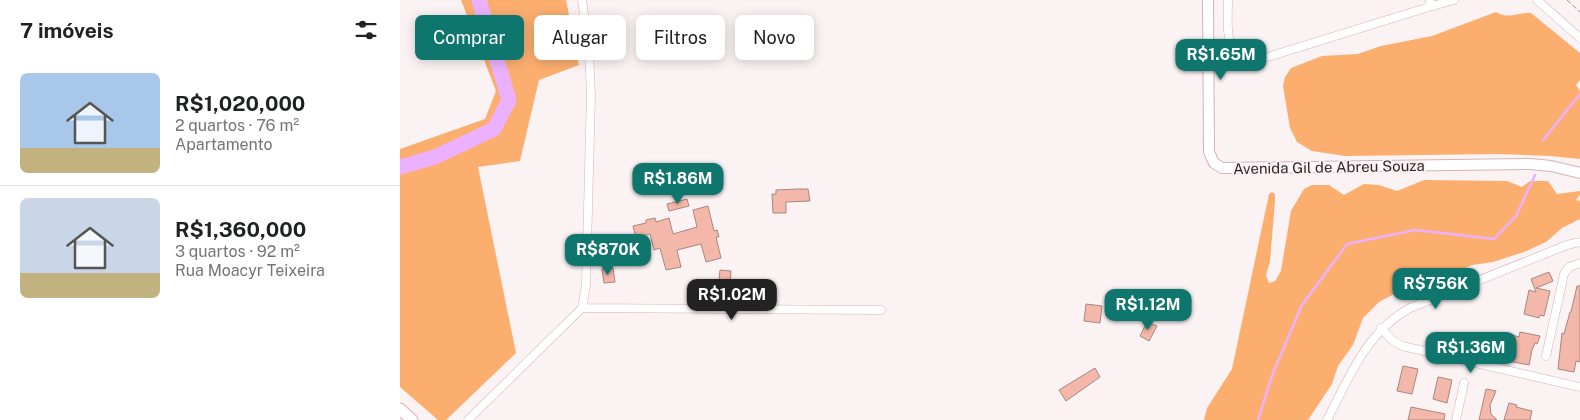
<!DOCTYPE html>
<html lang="pt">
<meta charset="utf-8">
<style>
body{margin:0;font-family:"Public Sans",sans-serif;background:#f6f6f6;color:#202124;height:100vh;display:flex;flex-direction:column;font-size:19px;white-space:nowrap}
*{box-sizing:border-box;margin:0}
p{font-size:16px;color:#757577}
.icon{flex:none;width:28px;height:28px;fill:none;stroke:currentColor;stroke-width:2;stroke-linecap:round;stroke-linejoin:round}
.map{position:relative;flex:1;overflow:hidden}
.panel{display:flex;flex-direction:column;background:#fff;width:400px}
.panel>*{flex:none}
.guide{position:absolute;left:15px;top:15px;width:475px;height:45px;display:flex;gap:10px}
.price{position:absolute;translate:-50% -42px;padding:0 11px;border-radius:10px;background:#0f766e;color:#fff;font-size:16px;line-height:32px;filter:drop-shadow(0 1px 2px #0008)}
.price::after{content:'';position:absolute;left:50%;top:30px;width:15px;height:11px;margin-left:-8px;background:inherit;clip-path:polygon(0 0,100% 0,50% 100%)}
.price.active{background:#222;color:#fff}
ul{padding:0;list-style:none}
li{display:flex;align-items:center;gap:15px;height:125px;padding:0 20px}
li+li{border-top:1px solid #e0e0e0}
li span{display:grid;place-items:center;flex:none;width:140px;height:100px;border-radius:8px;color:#555}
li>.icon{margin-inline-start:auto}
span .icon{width:60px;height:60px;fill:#fffc;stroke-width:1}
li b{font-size:21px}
h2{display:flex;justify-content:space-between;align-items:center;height:60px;padding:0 20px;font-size:21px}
.pill{padding:0 18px;border-radius:8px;background:#fff;box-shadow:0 2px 12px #0003;font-size:18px;line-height:45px}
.pill.active{background:#0f766e;color:#fff}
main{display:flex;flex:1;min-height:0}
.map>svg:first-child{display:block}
.forest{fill:#fcae6f}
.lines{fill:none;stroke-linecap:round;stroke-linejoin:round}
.stream{stroke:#ecb1fe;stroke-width:2.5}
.river{stroke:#ecb1fe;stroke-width:15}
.building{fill:#f4b8aa;stroke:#a8877f}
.minor-casing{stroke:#d7b2b7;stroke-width:9}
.tertiary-casing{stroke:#d7b2b7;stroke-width:12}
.secondary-casing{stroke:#d7b2b7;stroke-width:13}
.path{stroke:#9f9495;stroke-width:1;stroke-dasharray:5 2.5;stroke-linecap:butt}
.minor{stroke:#fff;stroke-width:8}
.tertiary{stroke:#fff;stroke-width:10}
.secondary{stroke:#fff;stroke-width:11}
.labels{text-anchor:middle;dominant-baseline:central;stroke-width:4;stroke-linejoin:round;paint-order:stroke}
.street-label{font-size:15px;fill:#342628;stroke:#faf2f3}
</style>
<main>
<section class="panel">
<h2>7 imóveis<svg class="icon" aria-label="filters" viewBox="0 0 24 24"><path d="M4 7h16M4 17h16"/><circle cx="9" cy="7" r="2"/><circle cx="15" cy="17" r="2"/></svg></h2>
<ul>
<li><span style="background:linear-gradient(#a9c7e8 75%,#c2b280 0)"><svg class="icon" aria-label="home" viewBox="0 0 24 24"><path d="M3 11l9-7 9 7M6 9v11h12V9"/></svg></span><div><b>R$1,020,000</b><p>2 quartos · 76 m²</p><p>Apartamento</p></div></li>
<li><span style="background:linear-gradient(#c9d6e8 75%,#c2b280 0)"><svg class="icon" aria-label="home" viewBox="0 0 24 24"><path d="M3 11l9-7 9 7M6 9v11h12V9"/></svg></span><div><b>R$1,360,000</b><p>3 quartos · 92 m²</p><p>Rua Moacyr Teixeira</p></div></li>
</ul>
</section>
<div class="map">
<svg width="1180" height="420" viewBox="0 0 1180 420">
<rect width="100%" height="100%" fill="#faf2f3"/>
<path class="forest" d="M61 0H166L179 65 139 80 120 161 78 167 116 353 46 420H38L0 387V149L85 119 96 91Z
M1096 12C1109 20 1118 12 1131 13L1180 53V80L1176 85 1180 91V159L1151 156 1097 154 945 156 912 151 897 142 890 128 883 86 885 77 891 68 922 56 958 54 981 46 1032 36Z
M1024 180 1107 181 1122 187 1130 181H1148L1157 194 1180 191V195L1176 200 1180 201V219L1162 228 1146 242 1124 252 1093 262 1072 265 1045 277 1032 286 1019 291H1000L979 302 963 318 953 345 938 366 932 384 908 420H804L807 408 832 369 869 194 872 192 875 194V201L870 261 866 275 869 283 875 281 881 271 891 211 904 189 912 185H929L944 195 964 184 979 185 997 191Z"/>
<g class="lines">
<path class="stream" d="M1143 140 1180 94
M858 420 873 373 902 305 947 244 1015 230 1094 239 1116 216 1135 175"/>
<path class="river" d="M0 167 35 157 94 129 109 100 79 0"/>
</g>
<path class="building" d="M282 30H289L288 54 258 53 259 35 282 37Z
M397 189H408L410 201 386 202V213H373L372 194H376V190Z
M287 199 289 206 269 211 267 204Z
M308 206 314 231 317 230 319 237H316L321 258 306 262 301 244 277 250 281 267 266 270 260 248 254 250 250 234 236 238 233 226 246 223V220L255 218 256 222 269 218 273 234 297 227 293 210Z
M213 268 215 282 204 283 202 269Z
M320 270 331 271 330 286H327L325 301H317Z
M1149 272 1153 281 1136 288 1150 291 1144 316 1140 315 1139 318 1124 314 1129 290 1136 292 1131 279Z
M1177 286H1180V362L1176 361 1174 372 1158 369 1162 333 1164 334 1170 312H1171Z
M686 304 702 306 700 323 684 321Z
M747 322 757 326 749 341 740 336Z
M1120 332 1140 336 1137 344 1135 343 1132 350 1129 365 1108 361 1111 344 1104 342 1106 333 1119 337Z
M1003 366 1018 369 1012 394 997 391Z
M695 368 700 377 666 401 659 390Z
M1038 377 1052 380 1047 403 1033 399Z
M1086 389 1096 391 1090 405 1091 414 1097 420H1079Z
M1109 403 1117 405 1116 407 1132 411 1130 420H1104Z
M1011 407 1045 414 1044 420H1008Z"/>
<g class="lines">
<g class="minor-casing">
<path id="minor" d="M828 0C828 30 822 59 861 59L1029 7 1030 0
M1137 0 1180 38
M1029 7 1054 0
M182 308 481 310
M981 328 992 340 1002 346 1180 387
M1146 356 1164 274 1169 267 1180 263
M68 420 182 308 186 285 191 95 189 51 182 0
M927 420C949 378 966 332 1010 308L1167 245 1180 242
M1056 420 1064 383"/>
</g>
<g class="tertiary-casing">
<path id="tertiary" d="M808 0 809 152 814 163 822 168 1130 164 1151 166 1180 173"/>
</g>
<g class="secondary-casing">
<path id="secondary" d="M0 409 12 420"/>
</g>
<path class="path" d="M1167 0 1180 12"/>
<use href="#minor" class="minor"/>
<use href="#tertiary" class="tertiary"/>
<use href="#secondary" class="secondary"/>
</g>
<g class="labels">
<g class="street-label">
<text transform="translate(929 167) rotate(-1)">Avenida Gil de Abreu Souza</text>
</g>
</g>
</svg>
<b class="price" style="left:821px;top:81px">R$1.65M</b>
<b class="price" style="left:278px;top:205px">R$1.86M</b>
<b class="price" style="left:208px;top:276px">R$870K</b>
<b class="price" style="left:1036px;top:310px">R$756K</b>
<b class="price active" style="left:332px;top:321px">R$1.02M</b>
<b class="price" style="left:748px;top:331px">R$1.12M</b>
<b class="price" style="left:1071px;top:374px">R$1.36M</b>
<div class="guide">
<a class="pill active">Comprar</a>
<a class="pill">Alugar</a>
<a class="pill">Filtros</a>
<a class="pill">Novo</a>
</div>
</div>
</main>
